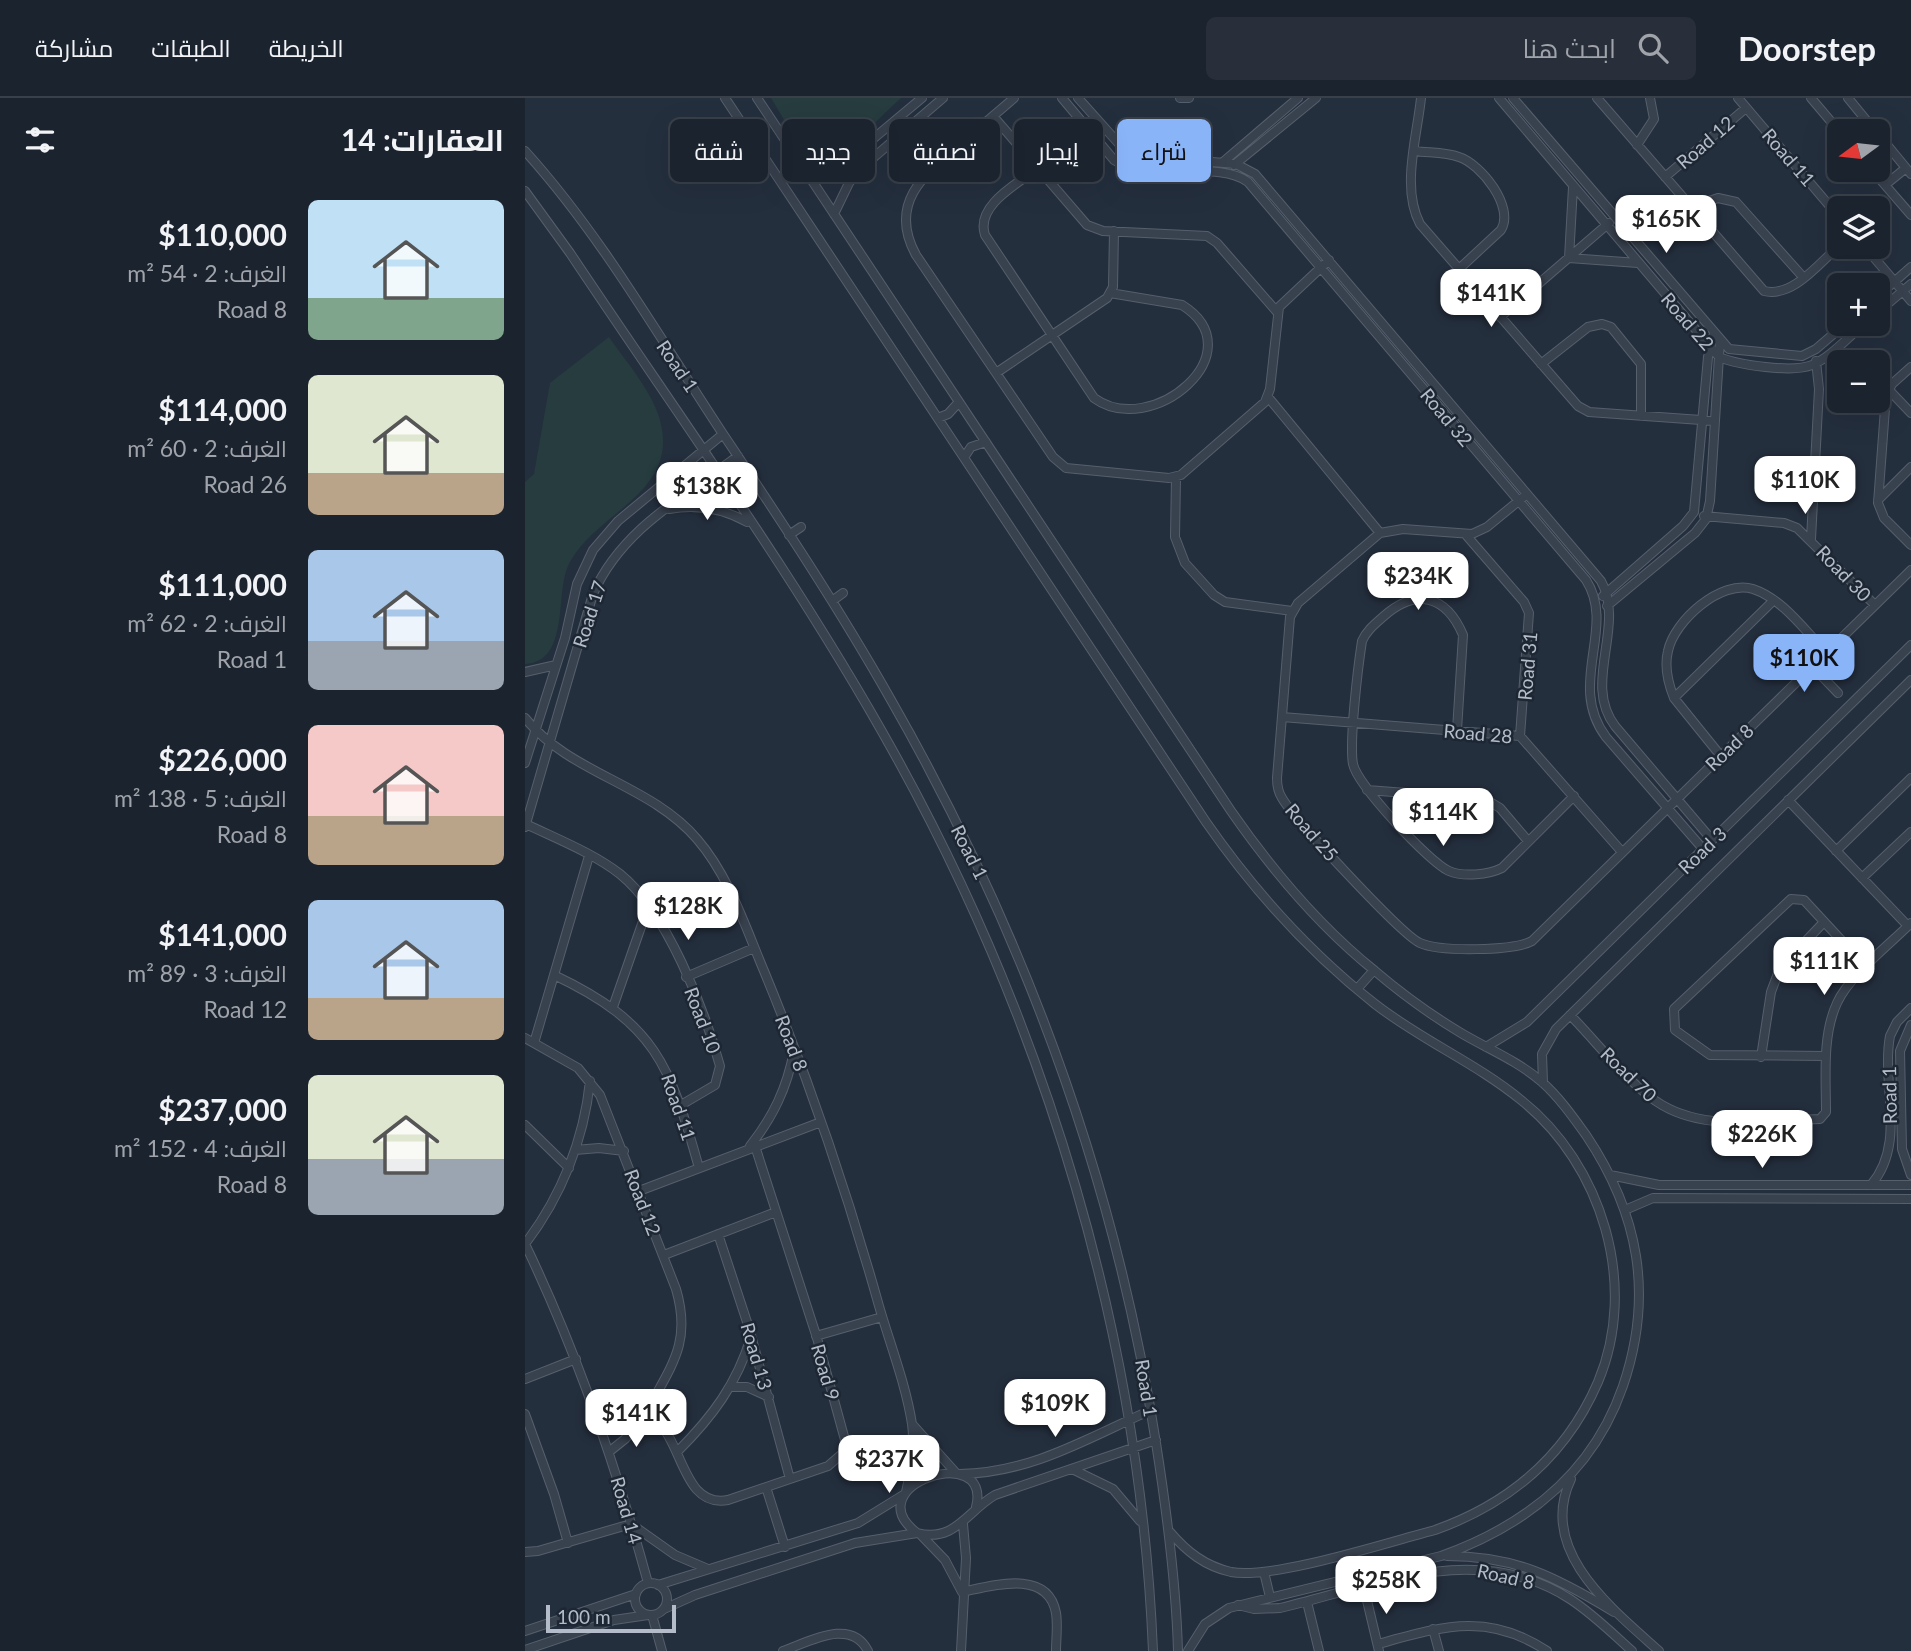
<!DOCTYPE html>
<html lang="ar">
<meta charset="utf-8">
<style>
body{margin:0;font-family:Lato,Cairo,sans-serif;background:#282f3a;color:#f1f3f6;direction:rtl;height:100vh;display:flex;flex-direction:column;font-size:26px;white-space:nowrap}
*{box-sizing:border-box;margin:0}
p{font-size:23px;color:#a0a4aa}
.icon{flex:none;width:38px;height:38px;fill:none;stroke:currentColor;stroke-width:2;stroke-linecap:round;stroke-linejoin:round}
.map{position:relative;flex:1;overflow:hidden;direction:ltr}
.sheet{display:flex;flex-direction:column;background:#1b232e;width:525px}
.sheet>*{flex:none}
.guide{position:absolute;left:21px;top:21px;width:665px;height:63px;direction:rtl;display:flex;gap:14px}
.needle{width:46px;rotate:255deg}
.fabs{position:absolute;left:1302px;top:21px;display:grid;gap:14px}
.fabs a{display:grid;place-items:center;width:63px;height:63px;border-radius:10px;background:#1b232e;box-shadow:0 7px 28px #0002,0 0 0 2px #39404a;font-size:35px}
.scale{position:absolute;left:21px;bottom:18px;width:130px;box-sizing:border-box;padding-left:7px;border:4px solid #b4bcc9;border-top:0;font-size:19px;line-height:24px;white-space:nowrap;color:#b4bcc9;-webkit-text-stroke:5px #1d2633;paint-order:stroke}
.price{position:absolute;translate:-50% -60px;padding:0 16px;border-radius:14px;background:#fff;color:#222;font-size:23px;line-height:46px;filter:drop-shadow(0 2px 4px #0008)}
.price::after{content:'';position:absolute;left:50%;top:42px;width:21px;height:16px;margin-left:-10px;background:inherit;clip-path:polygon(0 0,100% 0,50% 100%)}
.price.current{background:#8ab4f8;color:#111}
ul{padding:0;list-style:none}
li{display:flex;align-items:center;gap:21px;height:175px;padding:0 21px}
li span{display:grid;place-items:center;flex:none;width:196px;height:140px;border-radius:10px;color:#555}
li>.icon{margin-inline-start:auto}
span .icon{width:84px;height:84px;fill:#fffc;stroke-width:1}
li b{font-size:30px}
h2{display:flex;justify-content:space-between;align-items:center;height:84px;padding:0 21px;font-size:30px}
.chip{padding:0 24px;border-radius:10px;background:#1b232e;box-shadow:0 7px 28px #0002,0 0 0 2px #39404a;font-size:24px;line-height:63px}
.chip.current{background:#8ab4f8;color:#111}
header{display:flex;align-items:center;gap:42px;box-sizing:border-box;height:98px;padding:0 35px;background:#1b232e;border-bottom:2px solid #39404a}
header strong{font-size:33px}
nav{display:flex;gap:38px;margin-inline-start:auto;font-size:24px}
.search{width:490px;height:63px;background:#282f3a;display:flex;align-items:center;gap:18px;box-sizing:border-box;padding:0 24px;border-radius:10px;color:#a0a4aa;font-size:26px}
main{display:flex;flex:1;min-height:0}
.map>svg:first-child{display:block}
.green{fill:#263c3f}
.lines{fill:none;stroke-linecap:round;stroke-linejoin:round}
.minor-casing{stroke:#565f6c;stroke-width:10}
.minor{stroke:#38414e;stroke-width:8}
.labels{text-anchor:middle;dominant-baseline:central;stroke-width:5;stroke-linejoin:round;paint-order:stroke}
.street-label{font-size:19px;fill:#b4bcc9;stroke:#1d2633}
</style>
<header>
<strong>Doorstep</strong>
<div class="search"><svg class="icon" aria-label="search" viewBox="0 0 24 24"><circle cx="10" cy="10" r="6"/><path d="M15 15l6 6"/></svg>ابحث هنا</div>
<nav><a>الخريطة</a><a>الطبقات</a><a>مشاركة</a></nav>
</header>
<main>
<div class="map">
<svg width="1386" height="1553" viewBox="0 0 1386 1553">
<rect width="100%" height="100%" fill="#242f3e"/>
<path class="green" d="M246 0H376C354 19 309 74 279 50 266 38 256 15 246 0Z
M84 239C105 270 140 306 138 346 136 401 66 420 43 468 30 496 45 564 0 566V384L9 376 25 285Z"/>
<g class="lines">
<g class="minor-casing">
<path id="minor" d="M200 0 681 724C729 793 784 854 850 906 896 942 951 965 996 1002 1077 1066 1114 1187 1073 1284 1041 1358 986 1405 910 1432 864 1444 747 1482 706 1474 680 1468 662 1454 645 1434
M232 0 706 713C747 772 794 828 850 873 877 896 906 917 936 935 963 951 993 963 1017 984 1034 999 1048 1019 1061 1037 1114 1116 1129 1197 1098 1288 1068 1375 1000 1428 916 1458L704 1510 680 1526 663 1553
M489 0C471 16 452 31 434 47 398 77 363 106 391 157L528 359 541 370 644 380 656 377 740 304 745 291 754 209 804 162
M537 0 589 62C627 86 692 61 723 84L1061 482C1092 530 1041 586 1081 639L1178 751
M553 0 604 57 711 66 730 76 1076 483C1101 528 1057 585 1090 628L1187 742
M655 0H664
M896 0C892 39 876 90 895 126L1053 308 1064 314 1190 323
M974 0 1194 259C1213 267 1268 275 1287 267 1306 259 1323 239 1339 226
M988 0 1204 251 1277 258 1291 251 1320 226
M1072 0 1239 193C1268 200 1294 165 1314 148
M1213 0 1314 119
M1286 0 1314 33
M1323 0 1350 33
M468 18 562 127 578 133 682 138 692 145 752 214
M1353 36 1386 76
M1112 47 1129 21 1125 0
M0 53C76 137 134 239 196 333 255 421 314 510 366 602 498 833 590 1082 631 1345 642 1415 651 1483 653 1553
M890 53C904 55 920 54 934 59 956 66 990 109 976 132L934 171
M698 64 773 0
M275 66 309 67 324 61 397 0
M709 67 791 0
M513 70C494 85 450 107 460 137L569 300C626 342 732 254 657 207L585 195
M1347 72 1386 117
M1140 79 1221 10
M1360 87 1381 70
M1048 89 1044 160 1113 165
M0 93 45 155C155 320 273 482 369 655 521 928 615 1240 628 1553
M1166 109 1193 100 1211 104 1278 179
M309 116 324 85 334 72 418 0
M1340 149 1386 203
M1353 198 1386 169
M1353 214 1386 186
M975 219 1084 125
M1016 266 1063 229 1077 226 1086 229 1116 266V318
M1386 269 1367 286 1361 297 1353 405 1359 420 1386 447
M471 275 582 200 588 189 589 133
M1363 291 1386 315
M743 299 855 435
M413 320 423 316 434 304
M440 358 446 349 461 344
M651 379 650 439 660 465 689 497 700 504 767 513
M1002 396 962 429 947 436 878 431 855 435 773 505 765 519 752 680C752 687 753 694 757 700 769 721 877 837 895 845 915 854 988 853 1007 843L1386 472
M1353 402 1386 369
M144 411C172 406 197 410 222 424
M1179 418 1259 425 1272 430 1350 507
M264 437 276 429
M941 437 999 504 1004 515 995 638
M1286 441 1294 291 1291 263
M1078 498 1158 428 1169 414 1183 259 1189 235
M307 503 318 495
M1082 508 1170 435 1181 421 1185 403 1195 242
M1287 568 1313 595
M0 574 31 567
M1149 600 1249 502
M757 619 995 638 1097 754
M0 620C45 676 125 686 172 741 204 778 220 828 239 873 284 982 322 1094 354 1208 365 1246 381 1287 387 1326 390 1348 386 1373 381 1394
M932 632 938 537C921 497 891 490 859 518 850 526 842 532 837 543 833 569 824 643 828 666 832 687 905 765 924 773 938 779 963 777 977 770L1049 698
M1195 657 1149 600C1143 585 1139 569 1143 553 1149 523 1196 481 1228 491 1258 501 1280 533 1301 554
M0 665 40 540 52 486 68 452 93 423 198 336
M842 692 960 701 975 710 1003 743
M1263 702 1383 828
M1 726C32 741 68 755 95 776 142 814 179 910 195 968L190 987 156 1007
M0 729 68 496C96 432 158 399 213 358
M1311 753 1386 680
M1337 780 1386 734
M29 877C130 925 145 966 174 1070
M161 879 229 850
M832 891 849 872
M88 909 124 806
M1045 917C1070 942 1107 990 1137 1007 1183 1034 1244 1022 1295 1021L1301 1014C1301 979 1297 937 1312 905 1324 878 1364 847 1386 825
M1386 927 1375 953 1377 1051 1386 1077
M0 940 53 970 75 997 151 1191C165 1239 151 1261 128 1302
M9 945 64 758
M961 949 1002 924 1386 547
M1301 958 1185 957 1150 932 1149 911 1266 801 1279 802 1342 870
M1236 959 1246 894 1255 870 1299 824
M1018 985 1017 956 1031 931 1386 582
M0 1027 44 1070
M225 1048C248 1019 262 990 269 953
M50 1052 74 1050 99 1053
M1085 1077 1134 1087H1386
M1346 1087C1382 1045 1356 987 1365 938L1372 924 1386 910
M114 1093 296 1024
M1100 1112 1128 1100 1386 1101
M193 1136 224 1230 265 1381
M0 1146C53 1256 91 1368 123 1485
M0 1146C36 1099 59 1042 65 983
M139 1157 251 1114
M291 1238 357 1219
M0 1281 51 1261
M206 1289H222L244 1299
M110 1317a15 15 0 1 1 30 0a15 15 0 1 1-30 0Z
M0 1316 29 1396 43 1445
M387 1326 431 1375
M136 1327C158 1352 161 1410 203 1402L303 1368 318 1355 320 1342 292 1240 230 1048
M85 1353 100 1341 113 1325
M153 1353C187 1319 212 1286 226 1239
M547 1371 588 1391 615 1423
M435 1376C506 1375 563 1340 626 1312
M1046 1381C1012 1452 1086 1510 1134 1553
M241 1389 260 1449
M451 1409C468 1343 329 1387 392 1435 430 1445 442 1413 470 1397L631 1342
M396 1437 420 1462 437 1494
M0 1454 13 1453 106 1426 150 1457 183 1471
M922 1458C991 1458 1031 1479 1089 1514
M739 1474 745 1499
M110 1501a16 16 0 1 1 32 0a16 16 0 1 1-32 0Z
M133 1487 333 1425 380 1396
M839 1490 854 1553
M437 1494C466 1488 523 1470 531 1515 533 1527 531 1541 531 1553
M782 1504 794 1553
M713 1507 729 1511 755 1510C851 1487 954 1442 1045 1501 1068 1516 1087 1535 1107 1553
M139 1511 170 1497 330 1445 392 1435
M127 1517 137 1553
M908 1531 914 1553
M0 1533 111 1496
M853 1546C916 1529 962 1513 1022 1553
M0 1552 89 1522 123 1517
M258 1553C284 1544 326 1519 343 1553
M436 1553 441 1460 438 1426"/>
</g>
<use href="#minor" class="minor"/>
</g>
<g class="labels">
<g class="street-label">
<text transform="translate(1180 44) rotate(-41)">Road 12</text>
<text transform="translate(1264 59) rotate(49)">Road 11</text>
<text transform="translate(1163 223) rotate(49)">Road 22</text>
<text transform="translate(153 268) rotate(56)">Road 1</text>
<text transform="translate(922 319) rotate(50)">Road 32</text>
<text transform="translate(1319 475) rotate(46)">Road 30</text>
<text transform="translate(64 516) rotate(-72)">Road 17</text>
<text transform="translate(1002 568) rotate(-85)">Road 31</text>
<text transform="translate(953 635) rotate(5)">Road 28</text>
<text transform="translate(1204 649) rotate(-44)">Road 8</text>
<text transform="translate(787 734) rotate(49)">Road 25</text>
<text transform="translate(1177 752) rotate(-44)">Road 3</text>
<text transform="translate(445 754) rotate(63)">Road 1</text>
<text transform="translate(178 922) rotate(69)">Road 10</text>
<text transform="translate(267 945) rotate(69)">Road 8</text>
<text transform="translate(1104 976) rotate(44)">Road 70</text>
<text transform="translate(1364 997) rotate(-91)">Road 1</text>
<text transform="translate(154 1009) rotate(71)">Road 11</text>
<text transform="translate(118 1104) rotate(69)">Road 12</text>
<text transform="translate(232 1258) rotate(74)">Road 13</text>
<text transform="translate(301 1274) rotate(74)">Road 9</text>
<text transform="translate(622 1290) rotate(81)">Road 1</text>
<text transform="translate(102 1412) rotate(74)">Road 14</text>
<text transform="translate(981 1478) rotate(13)">Road 8</text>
</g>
</g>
</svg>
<div class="fabs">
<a><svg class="needle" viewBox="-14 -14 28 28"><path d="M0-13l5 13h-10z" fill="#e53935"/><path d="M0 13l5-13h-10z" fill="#a0a4aa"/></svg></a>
<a><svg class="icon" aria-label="layers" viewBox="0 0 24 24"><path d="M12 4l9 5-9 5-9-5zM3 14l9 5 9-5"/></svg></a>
<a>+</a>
<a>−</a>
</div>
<div class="scale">100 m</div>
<b class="price" style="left:1141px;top:157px">$165K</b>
<b class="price" style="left:966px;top:231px">$141K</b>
<b class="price" style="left:1280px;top:418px">$110K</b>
<b class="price" style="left:182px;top:424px">$138K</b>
<b class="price" style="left:893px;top:514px">$234K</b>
<b class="price current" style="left:1279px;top:596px">$110K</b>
<b class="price" style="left:918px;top:750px">$114K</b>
<b class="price" style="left:163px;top:844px">$128K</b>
<b class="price" style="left:1299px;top:899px">$111K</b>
<b class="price" style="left:1237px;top:1072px">$226K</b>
<b class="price" style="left:530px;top:1341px">$109K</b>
<b class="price" style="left:111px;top:1351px">$141K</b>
<b class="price" style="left:364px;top:1397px">$237K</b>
<b class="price" style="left:861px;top:1518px">$258K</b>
<div class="guide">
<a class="chip current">شراء</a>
<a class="chip">إيجار</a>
<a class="chip">تصفية</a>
<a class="chip">جديد</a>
<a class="chip">شقة</a>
</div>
</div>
<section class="sheet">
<h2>العقارات: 14<svg class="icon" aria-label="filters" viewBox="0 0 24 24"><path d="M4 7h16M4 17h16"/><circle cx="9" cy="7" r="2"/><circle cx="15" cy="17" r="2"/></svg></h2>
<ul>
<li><span style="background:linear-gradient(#bfe0f5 70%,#7fa58c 0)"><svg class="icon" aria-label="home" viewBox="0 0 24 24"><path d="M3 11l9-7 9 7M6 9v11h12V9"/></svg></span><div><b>$110,000</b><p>الغرف: 2 · 54 m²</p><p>Road 8</p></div></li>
<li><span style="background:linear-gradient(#dfe7d0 70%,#b9a48a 0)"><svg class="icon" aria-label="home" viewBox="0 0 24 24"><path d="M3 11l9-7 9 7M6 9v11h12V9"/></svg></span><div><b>$114,000</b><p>الغرف: 2 · 60 m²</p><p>Road 26</p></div></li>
<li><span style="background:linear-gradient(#a9c7e8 65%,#9aa5b1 0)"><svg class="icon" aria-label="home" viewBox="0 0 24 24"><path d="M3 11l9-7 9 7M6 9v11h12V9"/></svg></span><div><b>$111,000</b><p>الغرف: 2 · 62 m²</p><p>Road 1</p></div></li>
<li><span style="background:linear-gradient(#f6c9c9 65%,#b9a48a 0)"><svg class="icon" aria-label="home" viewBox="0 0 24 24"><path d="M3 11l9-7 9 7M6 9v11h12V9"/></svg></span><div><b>$226,000</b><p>الغرف: 5 · 138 m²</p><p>Road 8</p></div></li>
<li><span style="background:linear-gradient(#a9c7e8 70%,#b9a48a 0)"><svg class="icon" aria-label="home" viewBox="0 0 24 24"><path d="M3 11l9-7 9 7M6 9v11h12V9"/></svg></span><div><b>$141,000</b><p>الغرف: 3 · 89 m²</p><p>Road 12</p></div></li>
<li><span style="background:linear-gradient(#dfe7d0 60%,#9aa5b1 0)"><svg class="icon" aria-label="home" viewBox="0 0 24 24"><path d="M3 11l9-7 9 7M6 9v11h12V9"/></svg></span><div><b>$237,000</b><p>الغرف: 4 · 152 m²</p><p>Road 8</p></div></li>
</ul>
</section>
</main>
